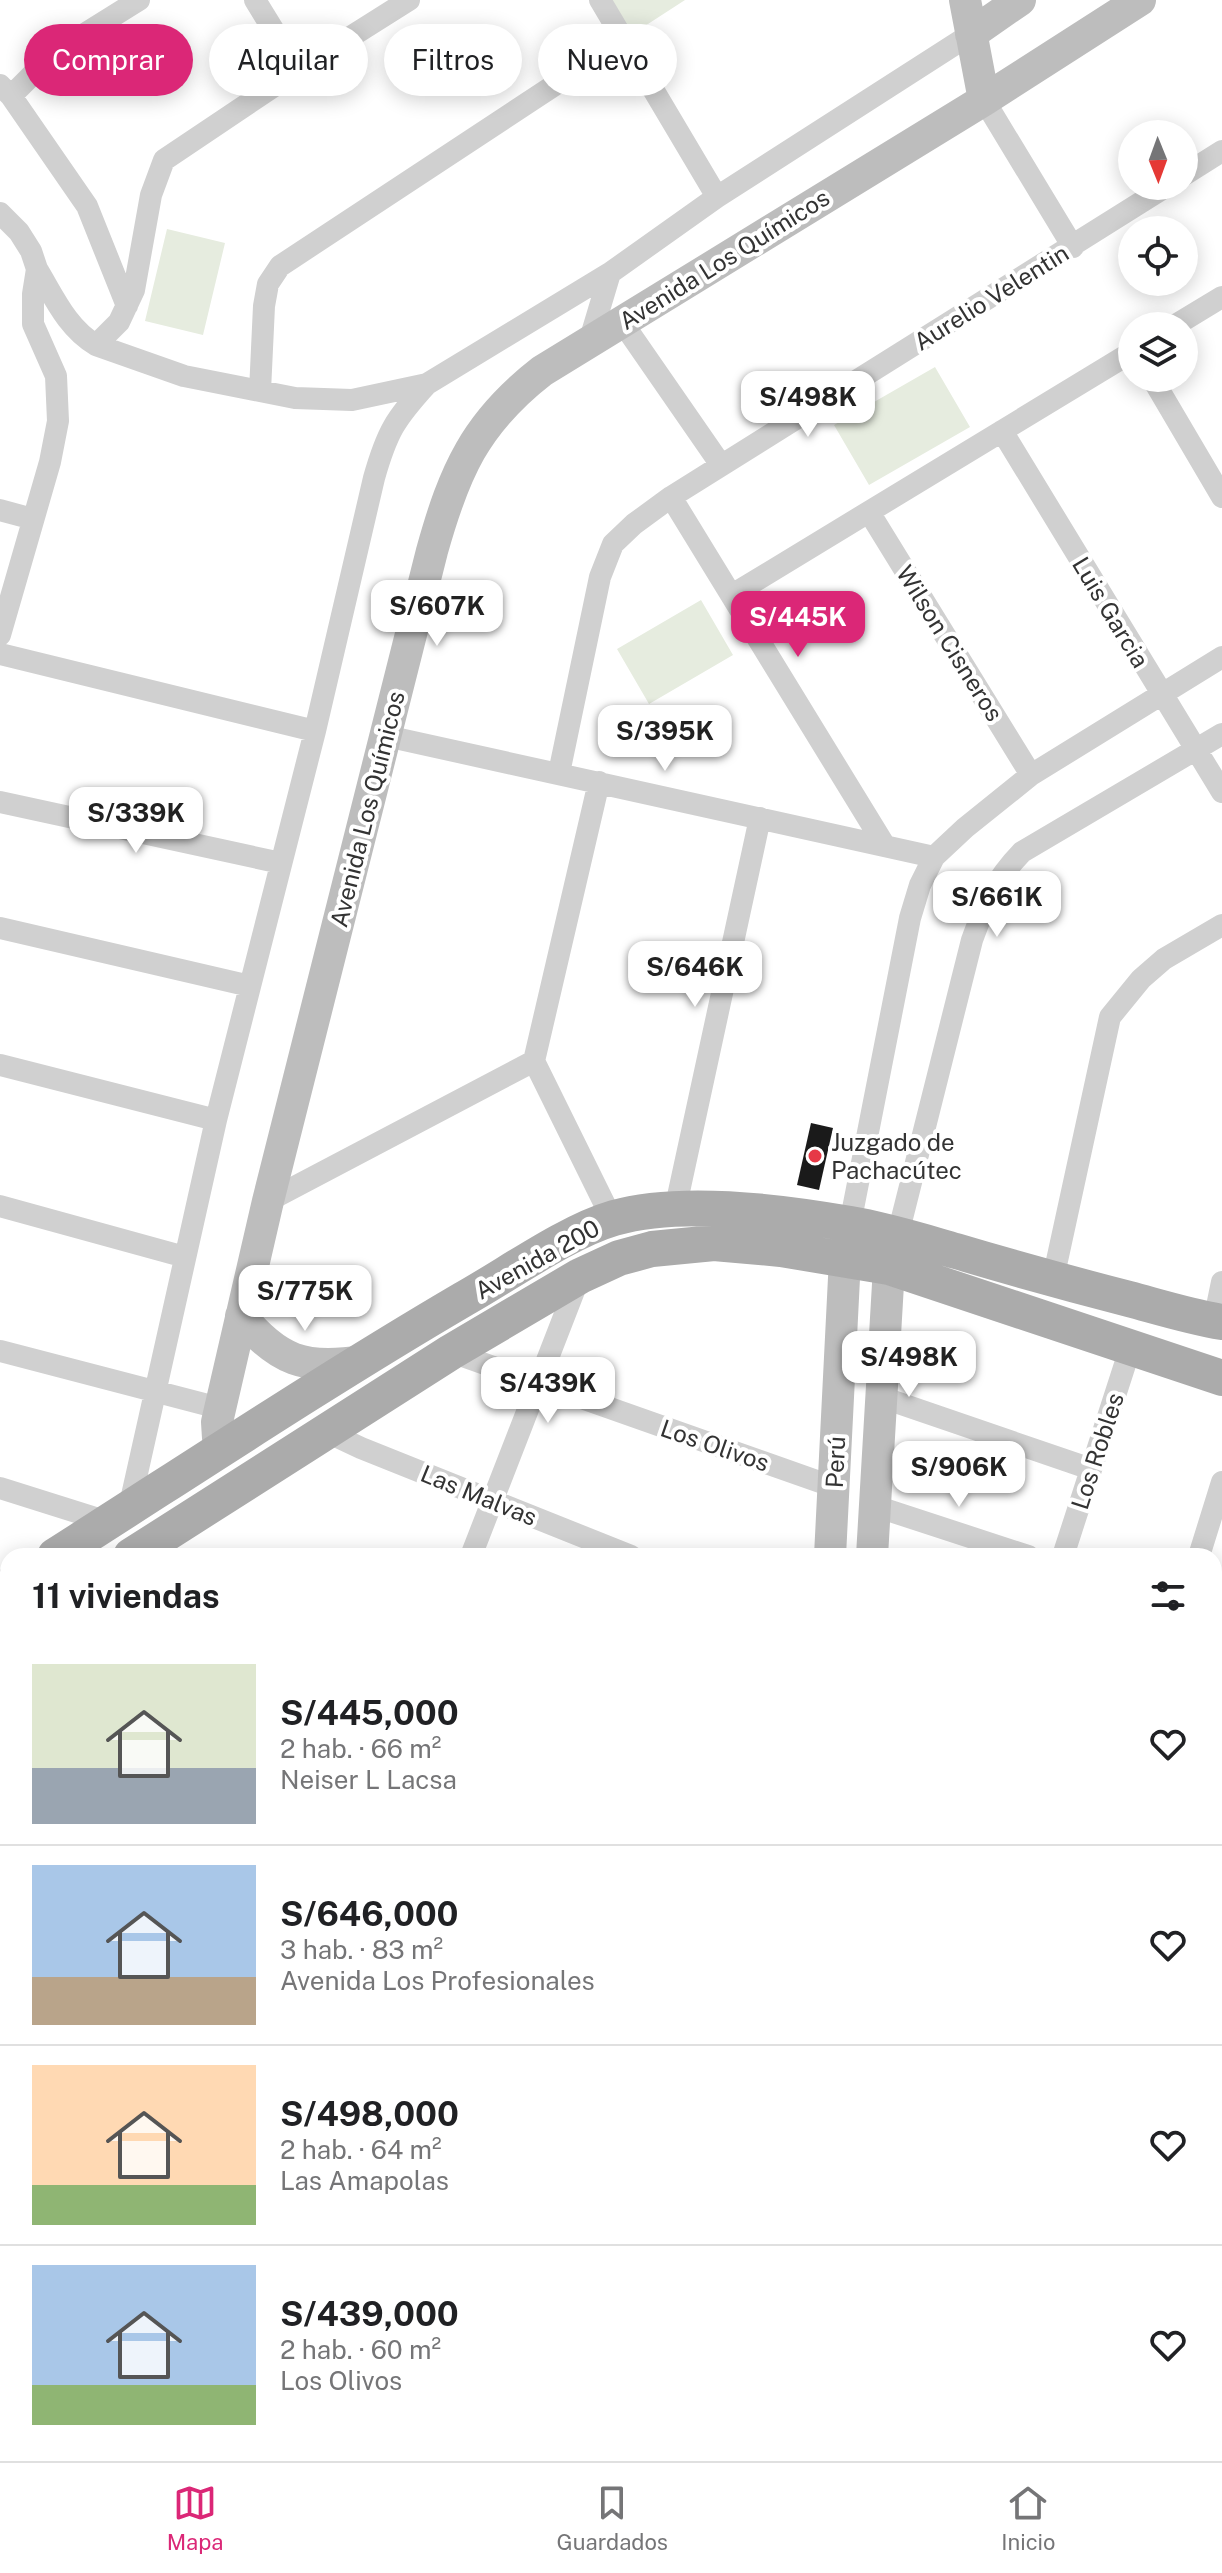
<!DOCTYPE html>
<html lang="es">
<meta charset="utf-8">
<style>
body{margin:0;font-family:"Public Sans",sans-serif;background:#f6f6f6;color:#202124;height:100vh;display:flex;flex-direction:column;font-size:30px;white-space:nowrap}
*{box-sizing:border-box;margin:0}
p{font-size:26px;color:#757577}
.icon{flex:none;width:44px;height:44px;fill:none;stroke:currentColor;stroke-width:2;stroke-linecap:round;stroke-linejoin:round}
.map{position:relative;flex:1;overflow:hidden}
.drawer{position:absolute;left:0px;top:1548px;width:1222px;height:914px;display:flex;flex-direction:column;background:#fff;border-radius:24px 24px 0 0;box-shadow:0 4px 20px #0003}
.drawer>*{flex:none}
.banner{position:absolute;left:24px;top:24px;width:800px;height:72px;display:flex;gap:16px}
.needle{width:52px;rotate:179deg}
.controls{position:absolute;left:1118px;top:120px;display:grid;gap:16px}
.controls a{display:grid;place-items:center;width:80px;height:80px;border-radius:50%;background:#fff;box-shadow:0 4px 20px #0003;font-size:40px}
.price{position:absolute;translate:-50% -68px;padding:0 18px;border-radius:16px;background:#fff;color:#222;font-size:26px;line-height:52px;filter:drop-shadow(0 2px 4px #0008)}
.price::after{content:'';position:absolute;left:50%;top:48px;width:24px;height:18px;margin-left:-12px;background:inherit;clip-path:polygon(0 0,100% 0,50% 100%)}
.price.on{background:#db2777;color:#fff}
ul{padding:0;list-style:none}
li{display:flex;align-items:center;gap:24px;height:200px;padding:0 32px}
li+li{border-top:2px solid #e0e0e0}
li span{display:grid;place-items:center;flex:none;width:224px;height:160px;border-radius:0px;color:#555}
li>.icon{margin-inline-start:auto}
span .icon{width:96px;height:96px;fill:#fffc;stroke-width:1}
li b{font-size:34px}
h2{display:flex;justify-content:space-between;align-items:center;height:96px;padding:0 32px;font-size:34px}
.tag{padding:0 28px;border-radius:36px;background:#fff;box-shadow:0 4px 20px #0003;font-size:28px;line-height:72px}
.tag.on{background:#db2777;color:#fff}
.tabs{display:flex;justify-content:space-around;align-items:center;height:112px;border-top:2px solid #e0e0e0;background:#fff;font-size:22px;color:#757577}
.tabs a{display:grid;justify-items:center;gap:4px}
.tabs .on{color:#db2777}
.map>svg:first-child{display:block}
.green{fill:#e6ecdf}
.building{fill:#1a1a1a}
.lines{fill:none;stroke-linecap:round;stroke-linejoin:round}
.minor{stroke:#d0d0d0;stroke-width:22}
.secondary{stroke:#bdbdbd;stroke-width:32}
.primary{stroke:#ababab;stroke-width:36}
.poi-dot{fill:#e63946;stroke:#fff;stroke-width:3}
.labels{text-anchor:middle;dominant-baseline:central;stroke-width:8;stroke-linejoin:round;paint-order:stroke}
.street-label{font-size:24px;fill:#333;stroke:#fff}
.poi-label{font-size:24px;fill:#333;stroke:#fff;text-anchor:start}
</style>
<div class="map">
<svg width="1222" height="2461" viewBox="0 0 1222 2461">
<rect width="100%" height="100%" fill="#fff"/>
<path class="green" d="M610 0H685L631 35Z
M167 229 225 243 203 335 145 321Z
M935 367 970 427 869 485 834 425Z
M701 600 733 655 649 704 617 649Z
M6 1890 8 1891V2143L0 2140V1904Z
M1214 2188 1222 2190V2314L1214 2312Z"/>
<path class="building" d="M811 1123 833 1128 819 1190 797 1185Z"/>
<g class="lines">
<path class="minor" d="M255 0 298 70
M600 0 717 197
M0 85 11 96 87 206 127 306
M11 96 54 53 139 0
M984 100 1073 247
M1184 175 1222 151
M0 213 19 232 31 251 37 269 33 294V324L56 376 58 421 50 462 0 635
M37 269C54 297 67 328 96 345L184 376 295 398 352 400 427 384 610 273
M622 322 721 465
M1174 326 1222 297
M589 343 610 273 717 197 971 34
M96 345 119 322 134 290 151 195 164 160 298 70 409 0
M1152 378 1222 497
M260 391 264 306 268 284 280 266 623 40
M1002 431 1222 792
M671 497 885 846
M0 510 33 519
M869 512 1031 775
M732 595 1132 352
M0 654 315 731
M386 736 934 857
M559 773 600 577 613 544 634 524 671 497 1167 186
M599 782 534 1061 612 1219
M0 802 281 863
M0 928 250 986
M0 1065 216 1120
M268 1201 534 1061
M0 1206 185 1257
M675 1210 760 818
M850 1224 910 918 920 885 934 857 965 828 1031 775 1222 657
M898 1234 972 940C986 902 994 881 1022 852L1222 734
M1053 1279 1110 1017 1141 979 1164 959 1222 925
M1214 1321 1222 1282
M449 1348 451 1352 834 1487
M0 1351 219 1408
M881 1397 1091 1469
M327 1432 361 1448 631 1556
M0 1488 108 1522
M875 1506 1028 1556
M129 1509 216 1120 315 731 374 478C387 432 395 419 427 384
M471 1556 579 1278
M1063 1556 1131 1346
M1199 1556 1222 1482
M1214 1627 1222 1629
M0 1730 8 1733
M1214 1771 1222 1773
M0 1850 8 1845
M0 1870 8 1873
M1214 1905 1222 1907
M1214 2073 1222 2034
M0 2155 8 2158
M1214 2184 1222 2186
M0 2292 8 2295
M1214 2317 1222 2319
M0 2432 8 2435
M57 2454 75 2461
M423 2454 441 2461
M1180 2454 1212 2461
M109 2461 112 2454
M476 2461 479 2454
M1131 2461 1132 2454"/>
<path class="secondary" d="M965 0 984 100
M971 34 1020 0
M241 1316C278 1361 305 1370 362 1361
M224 1447 218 1438 217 1422 268 1201 432 551C454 472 475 423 542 371L984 100 1140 0
M830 1556 845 1258 848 1235
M872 1556 889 1267 895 1245
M784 2461 785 2454
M832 2461V2454"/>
<path class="primary" d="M55 1556C190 1470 324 1381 462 1300 507 1275 566 1232 614 1218 681 1199 782 1212 850 1224 886 1230 921 1241 956 1251 1013 1268 1071 1284 1129 1299 1159 1307 1191 1317 1222 1322
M131 1556 451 1352 580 1276 619 1258 652 1249 714 1243 781 1249 889 1267 1222 1378
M0 1591 8 1586
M0 1641 8 1636"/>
</g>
<circle class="poi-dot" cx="815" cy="1156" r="8"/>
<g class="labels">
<g class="street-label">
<text transform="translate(724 259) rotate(-32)">Avenida Los Químicos</text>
<text transform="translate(991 297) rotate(-32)">Aurelio Velentin</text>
<text transform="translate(1111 612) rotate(59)">Luis Garcia</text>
<text transform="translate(950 643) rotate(58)">Wilson Cisneros</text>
<text transform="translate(367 809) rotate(-76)">Avenida Los Químicos</text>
<text transform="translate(537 1259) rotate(-29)">Avenida 200</text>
<text transform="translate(715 1445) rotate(19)">Los Olivos</text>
<text transform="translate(1097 1451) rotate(-72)">Los Robles</text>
<text transform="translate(835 1462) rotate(-87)">Perú</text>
<text transform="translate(479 1495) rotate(22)">Las Malvas</text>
</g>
<g class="poi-label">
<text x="831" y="1142">Juzgado de<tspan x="831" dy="28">Pachacútec</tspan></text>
</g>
</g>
</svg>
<div class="controls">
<a><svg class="needle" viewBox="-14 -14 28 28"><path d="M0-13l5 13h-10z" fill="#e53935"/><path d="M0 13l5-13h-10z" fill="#757577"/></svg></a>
<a><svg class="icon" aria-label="locate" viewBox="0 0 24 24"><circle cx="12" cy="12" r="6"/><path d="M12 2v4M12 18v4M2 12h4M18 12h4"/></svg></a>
<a><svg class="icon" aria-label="layers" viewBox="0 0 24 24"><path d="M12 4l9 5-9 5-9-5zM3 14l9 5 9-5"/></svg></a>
</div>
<b class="price" style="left:808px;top:439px">S/498K</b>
<b class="price" style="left:437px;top:648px">S/607K</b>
<b class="price on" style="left:798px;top:659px">S/445K</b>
<b class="price" style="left:665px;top:773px">S/395K</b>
<b class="price" style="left:136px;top:855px">S/339K</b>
<b class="price" style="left:997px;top:939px">S/661K</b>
<b class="price" style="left:695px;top:1009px">S/646K</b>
<b class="price" style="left:305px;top:1333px">S/775K</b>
<b class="price" style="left:909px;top:1399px">S/498K</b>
<b class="price" style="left:548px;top:1425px">S/439K</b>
<b class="price" style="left:959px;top:1509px">S/906K</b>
<div class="banner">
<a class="tag on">Comprar</a>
<a class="tag">Alquilar</a>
<a class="tag">Filtros</a>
<a class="tag">Nuevo</a>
</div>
<section class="drawer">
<h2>11 viviendas<svg class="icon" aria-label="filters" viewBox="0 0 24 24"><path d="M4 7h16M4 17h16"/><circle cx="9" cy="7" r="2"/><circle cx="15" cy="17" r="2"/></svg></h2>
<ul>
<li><span style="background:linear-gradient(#dfe7d0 65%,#9aa5b1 0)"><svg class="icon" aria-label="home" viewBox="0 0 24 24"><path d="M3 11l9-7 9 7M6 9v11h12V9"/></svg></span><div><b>S/445,000</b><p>2 hab. · 66 m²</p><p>Neiser L Lacsa</p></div><svg class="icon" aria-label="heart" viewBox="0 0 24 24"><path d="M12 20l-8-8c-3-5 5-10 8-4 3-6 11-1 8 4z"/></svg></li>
<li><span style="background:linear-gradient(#a9c7e8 70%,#b9a48a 0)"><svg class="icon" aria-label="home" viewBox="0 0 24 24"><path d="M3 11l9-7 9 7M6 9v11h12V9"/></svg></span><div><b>S/646,000</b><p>3 hab. · 83 m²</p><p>Avenida Los Profesionales</p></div><svg class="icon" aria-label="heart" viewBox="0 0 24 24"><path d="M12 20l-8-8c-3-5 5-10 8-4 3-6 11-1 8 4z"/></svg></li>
<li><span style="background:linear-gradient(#ffd9b3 75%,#8fb573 0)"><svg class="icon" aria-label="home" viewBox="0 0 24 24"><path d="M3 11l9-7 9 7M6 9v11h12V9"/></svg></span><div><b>S/498,000</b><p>2 hab. · 64 m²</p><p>Las Amapolas</p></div><svg class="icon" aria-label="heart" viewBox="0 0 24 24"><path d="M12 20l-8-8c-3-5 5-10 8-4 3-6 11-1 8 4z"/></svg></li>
<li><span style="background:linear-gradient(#a9c7e8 75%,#8fb573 0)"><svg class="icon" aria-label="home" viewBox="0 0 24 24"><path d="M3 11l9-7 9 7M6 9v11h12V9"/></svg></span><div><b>S/439,000</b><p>2 hab. · 60 m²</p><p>Los Olivos</p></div><svg class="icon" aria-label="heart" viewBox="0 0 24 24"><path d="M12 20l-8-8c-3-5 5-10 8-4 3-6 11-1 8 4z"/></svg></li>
</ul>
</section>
</div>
<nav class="tabs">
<a class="on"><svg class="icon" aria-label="map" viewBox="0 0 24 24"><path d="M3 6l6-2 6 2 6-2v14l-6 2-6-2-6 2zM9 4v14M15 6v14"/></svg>Mapa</a>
<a><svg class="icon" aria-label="saved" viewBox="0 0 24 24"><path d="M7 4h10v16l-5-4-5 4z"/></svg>Guardados</a>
<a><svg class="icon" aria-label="home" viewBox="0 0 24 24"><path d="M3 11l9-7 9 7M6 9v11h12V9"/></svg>Inicio</a>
</nav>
